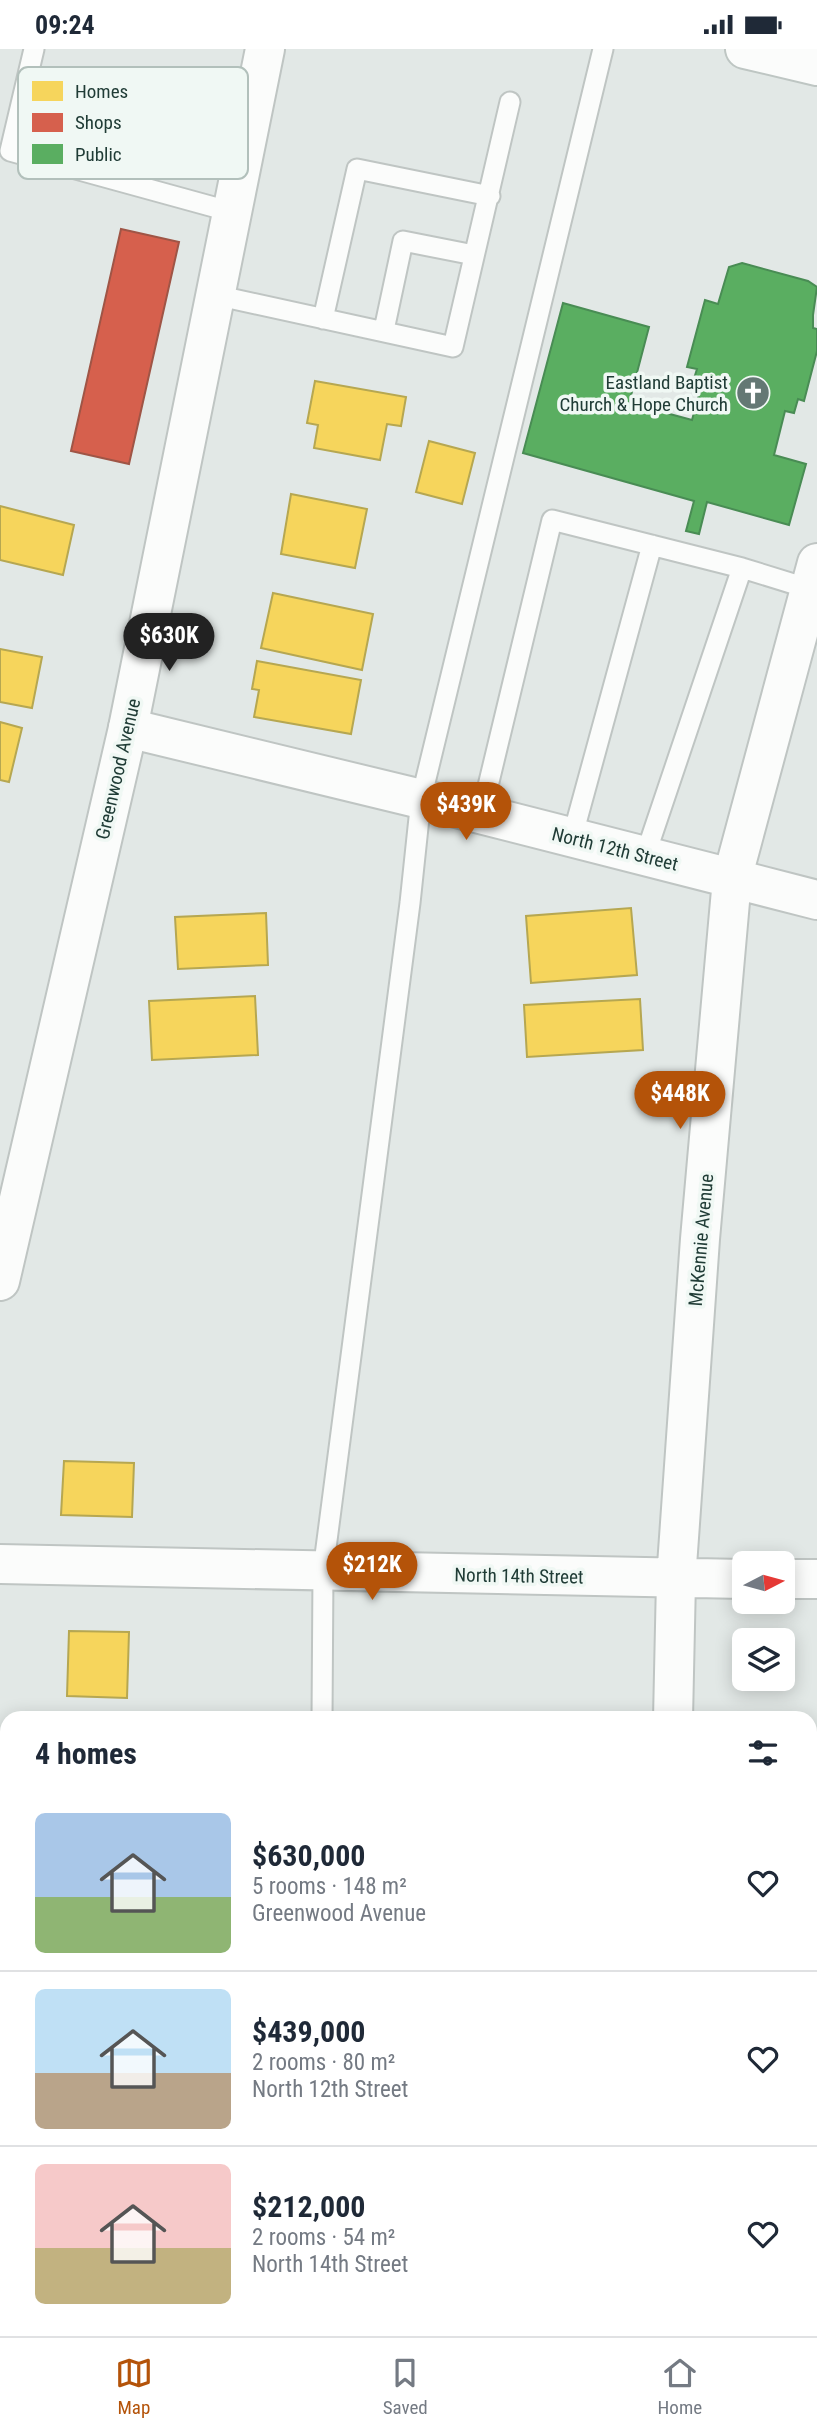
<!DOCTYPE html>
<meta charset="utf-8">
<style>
body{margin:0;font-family:"Roboto Condensed",sans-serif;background:#f6f6f7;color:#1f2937;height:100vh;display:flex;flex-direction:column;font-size:26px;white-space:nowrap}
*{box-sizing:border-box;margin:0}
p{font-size:23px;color:#747a83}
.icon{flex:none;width:38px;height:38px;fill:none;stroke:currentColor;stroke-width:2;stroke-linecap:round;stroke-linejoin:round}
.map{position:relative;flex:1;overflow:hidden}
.details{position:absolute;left:0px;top:1662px;width:817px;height:625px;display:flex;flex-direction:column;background:#fff;border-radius:21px 21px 0 0;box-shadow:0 4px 18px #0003}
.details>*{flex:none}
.needle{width:46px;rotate:84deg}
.fabs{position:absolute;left:732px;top:1502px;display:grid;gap:14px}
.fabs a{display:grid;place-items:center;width:63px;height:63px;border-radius:10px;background:#fff;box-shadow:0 4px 18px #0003;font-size:35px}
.price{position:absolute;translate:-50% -60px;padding:0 16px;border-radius:24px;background:#b45309;color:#fff;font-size:23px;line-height:46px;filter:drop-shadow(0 2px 4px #0008)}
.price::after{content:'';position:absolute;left:50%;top:42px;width:21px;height:16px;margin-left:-10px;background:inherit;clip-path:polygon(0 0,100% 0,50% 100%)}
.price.on{background:#222;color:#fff}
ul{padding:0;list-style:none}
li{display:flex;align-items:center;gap:21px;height:175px;padding:0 35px}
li+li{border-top:2px solid #e0e1e3}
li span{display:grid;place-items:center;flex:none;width:196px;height:140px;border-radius:10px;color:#555}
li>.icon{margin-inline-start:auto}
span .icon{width:84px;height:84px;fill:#fffc;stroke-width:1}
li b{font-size:30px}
h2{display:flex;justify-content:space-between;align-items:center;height:84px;padding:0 35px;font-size:30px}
.status{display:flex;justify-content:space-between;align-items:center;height:49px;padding:0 35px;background:#fff;direction:ltr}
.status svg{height:19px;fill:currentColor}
.menu{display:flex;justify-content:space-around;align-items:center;height:98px;border-top:2px solid #e0e1e3;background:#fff;font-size:19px;color:#747a83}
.menu a{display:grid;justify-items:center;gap:4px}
.menu .on{color:#b45309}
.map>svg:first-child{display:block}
.homes{fill:#f6d55c;stroke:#b6a751;stroke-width:2}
.shops{fill:#d6604d;stroke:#9f5546;stroke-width:2}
.public{fill:#5aae61;stroke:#498c54;stroke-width:2}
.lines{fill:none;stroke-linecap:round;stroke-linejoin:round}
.service-casing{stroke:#bfc5c3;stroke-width:23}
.minor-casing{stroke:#bfc5c3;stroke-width:42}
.tertiary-casing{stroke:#bfc5c3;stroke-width:42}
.secondary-casing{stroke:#bec6c3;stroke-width:42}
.service{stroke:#fbfcfb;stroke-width:19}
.minor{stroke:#fbfcfb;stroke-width:38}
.tertiary{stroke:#fbfcfb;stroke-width:38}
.secondary{stroke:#fbfcfb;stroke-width:38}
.labels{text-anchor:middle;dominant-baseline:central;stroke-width:7;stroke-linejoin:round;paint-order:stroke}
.poi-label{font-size:19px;fill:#203c36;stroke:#f0f8f4;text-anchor:end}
.street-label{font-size:19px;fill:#203c36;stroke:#f0f8f4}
.key{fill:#f0f8f4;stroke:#b2c0bb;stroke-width:2}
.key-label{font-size:19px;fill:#203c36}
</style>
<div class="status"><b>09:24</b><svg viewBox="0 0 49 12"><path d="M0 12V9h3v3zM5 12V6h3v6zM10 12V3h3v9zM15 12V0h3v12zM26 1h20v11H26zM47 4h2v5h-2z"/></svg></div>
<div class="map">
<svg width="817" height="2287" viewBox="0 0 817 2287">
<rect width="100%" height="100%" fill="#e2e8e6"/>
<path class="homes" d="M315 332 406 348 401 377 387 375 380 411 314 399 318 376 307 374Z
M429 392 475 404 462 455 416 443Z
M291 445 367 460 355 519 281 505Z
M0 457 74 476 63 526 0 511Z
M273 544 373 565 362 621 261 599Z
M0 600 42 608 32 659 0 653Z
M257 612 361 631 351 685 254 668 259 641 252 640Z
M0 673 22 679 9 733 0 731Z
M631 859 637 926 531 934 526 867Z
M266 864 268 916 178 920 175 868Z
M255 947 258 1006 152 1011 149 952Z
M640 950 643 1001 527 1008 524 956Z
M64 1412 134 1414 132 1468 61 1466Z
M69 1582 129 1583 127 1649 67 1647Z"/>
<path class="shops" d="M121 180 179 193 129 415 71 402Z"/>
<path class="public" d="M742 214 808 232 817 238 813 266V279L817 280V302L804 352 798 350 794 364 785 362 774 406 806 415 789 476 707 453 699 485 686 482 694 452 523 404 563 254 649 278 629 354 692 371 701 338 692 336 697 320 687 318 705 251 718 255 729 218Z"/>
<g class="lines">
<g class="service-casing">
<path id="service" d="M34 0 10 102 232 163
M80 40 143 55
M122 132 143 55 202 69
M215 246 453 298 510 53
M323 270 357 120 490 147
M384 281 403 192 474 206
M481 766 552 471 742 519
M572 789 652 496
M645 807 742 519 810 540
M322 1670 323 1522 410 854 421 750 603 0
M319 2287V2280"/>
</g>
<g class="minor-casing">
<path id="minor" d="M128 679 421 750 817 851
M0 1515 744 1530
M782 1530H817
M673 1670 676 1531 700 1190 732 830 817 514
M661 2287 662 2280"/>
</g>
<g class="tertiary-casing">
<path id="tertiary" d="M0 1232 128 679 265 0"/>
</g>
<g class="secondary-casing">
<path id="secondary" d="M745 0 817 17"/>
</g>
<use href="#service" class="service"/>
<use href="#minor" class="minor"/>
<use href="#tertiary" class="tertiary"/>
<use href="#secondary" class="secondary"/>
</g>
<defs>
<g id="church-disc" transform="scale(1.75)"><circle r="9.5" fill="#647874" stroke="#f0f8f4"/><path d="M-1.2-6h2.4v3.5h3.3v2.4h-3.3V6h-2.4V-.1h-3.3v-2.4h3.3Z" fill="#fff"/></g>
</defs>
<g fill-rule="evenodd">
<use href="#church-disc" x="753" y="344"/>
</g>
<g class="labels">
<g class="poi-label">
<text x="728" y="333">Eastland Baptist<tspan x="728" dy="22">Church &amp; Hope Church</tspan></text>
</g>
<g class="street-label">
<text transform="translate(118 720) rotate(-77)">Greenwood Avenue</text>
<text transform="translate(615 800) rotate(14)">North 12th Street</text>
<text transform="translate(701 1191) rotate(-85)">McKennie Avenue</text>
<text transform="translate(519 1527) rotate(1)">North 14th Street</text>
</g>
</g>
<rect x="18" y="18" width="230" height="112" rx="10" class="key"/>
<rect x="32" y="32" width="31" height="20" fill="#f6d55c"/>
<rect x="32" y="64" width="31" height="19" fill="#d6604d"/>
<rect x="32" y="95" width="31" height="20" fill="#5aae61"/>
<g class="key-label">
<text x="75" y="49">Homes</text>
<text x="75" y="80">Shops</text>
<text x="75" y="112">Public</text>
</g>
</svg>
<div class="fabs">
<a><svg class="needle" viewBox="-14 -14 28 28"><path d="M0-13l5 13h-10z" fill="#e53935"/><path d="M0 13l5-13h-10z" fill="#747a83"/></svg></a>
<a><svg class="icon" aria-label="layers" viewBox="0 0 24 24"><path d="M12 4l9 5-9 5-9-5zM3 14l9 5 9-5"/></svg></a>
</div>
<b class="price on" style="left:169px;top:624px">$630K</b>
<b class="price" style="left:466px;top:793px">$439K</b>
<b class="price" style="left:680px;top:1082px">$448K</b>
<b class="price" style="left:372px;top:1553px">$212K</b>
<section class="details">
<h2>4 homes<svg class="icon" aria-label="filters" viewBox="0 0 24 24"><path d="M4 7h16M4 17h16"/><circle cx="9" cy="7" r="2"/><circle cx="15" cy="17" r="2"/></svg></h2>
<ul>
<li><span style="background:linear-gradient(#a9c7e8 60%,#8fb573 0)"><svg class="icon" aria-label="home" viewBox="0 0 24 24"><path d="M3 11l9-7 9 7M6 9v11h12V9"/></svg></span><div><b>$630,000</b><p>5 rooms · 148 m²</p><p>Greenwood Avenue</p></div><svg class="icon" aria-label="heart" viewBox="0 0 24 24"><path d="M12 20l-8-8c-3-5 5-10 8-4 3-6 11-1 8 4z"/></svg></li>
<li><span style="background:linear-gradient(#bfe0f5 60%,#b9a48a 0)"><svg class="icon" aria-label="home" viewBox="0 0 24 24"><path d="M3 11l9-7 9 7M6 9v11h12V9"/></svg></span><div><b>$439,000</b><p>2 rooms · 80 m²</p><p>North 12th Street</p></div><svg class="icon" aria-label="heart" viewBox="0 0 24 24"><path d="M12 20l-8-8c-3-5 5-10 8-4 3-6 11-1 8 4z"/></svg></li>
<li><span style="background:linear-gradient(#f6c9c9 60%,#c2b280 0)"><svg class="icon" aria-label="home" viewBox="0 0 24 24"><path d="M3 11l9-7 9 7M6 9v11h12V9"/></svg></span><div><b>$212,000</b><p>2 rooms · 54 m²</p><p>North 14th Street</p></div><svg class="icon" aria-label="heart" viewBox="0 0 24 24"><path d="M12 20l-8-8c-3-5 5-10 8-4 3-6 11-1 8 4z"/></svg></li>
</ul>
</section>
</div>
<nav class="menu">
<a class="on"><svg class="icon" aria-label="map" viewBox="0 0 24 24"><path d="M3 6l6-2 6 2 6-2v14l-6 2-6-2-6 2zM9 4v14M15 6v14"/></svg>Map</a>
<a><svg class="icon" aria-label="saved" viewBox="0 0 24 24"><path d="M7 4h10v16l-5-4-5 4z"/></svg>Saved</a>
<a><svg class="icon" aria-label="home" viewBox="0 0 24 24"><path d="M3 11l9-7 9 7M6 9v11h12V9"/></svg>Home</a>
</nav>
